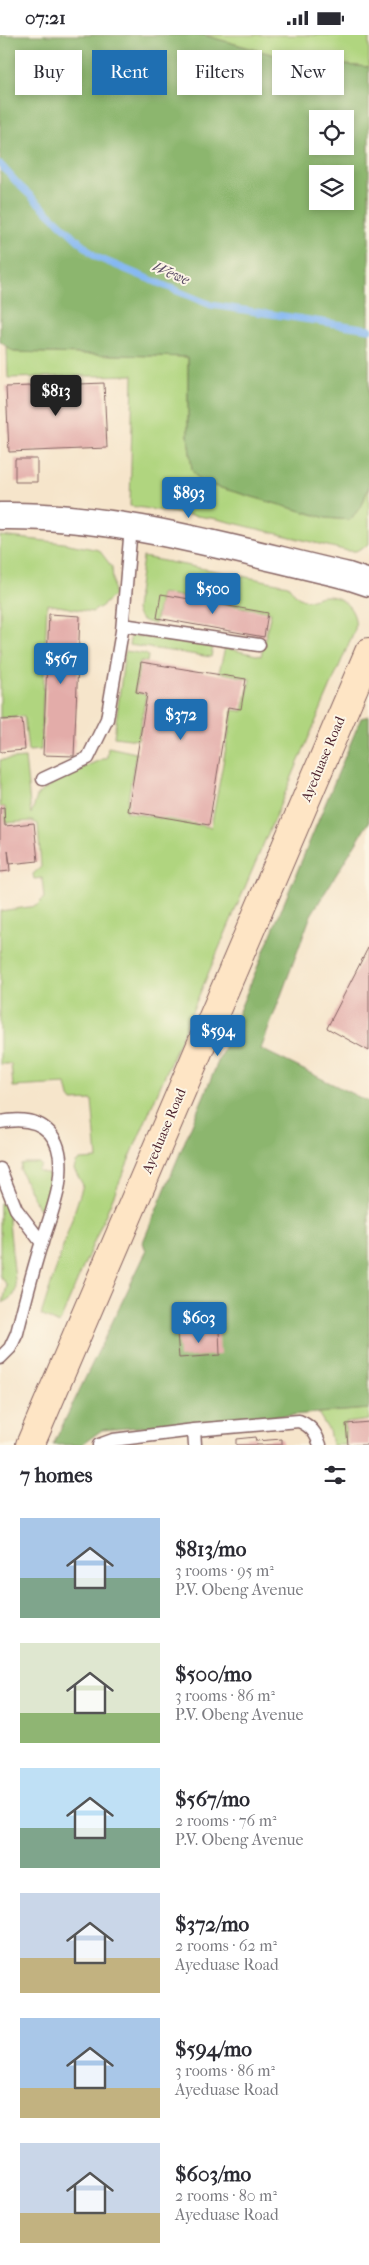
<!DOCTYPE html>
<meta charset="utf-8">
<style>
body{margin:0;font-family:"IM FELL French Canon",serif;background:#f7f7f7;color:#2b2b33;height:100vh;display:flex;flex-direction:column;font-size:19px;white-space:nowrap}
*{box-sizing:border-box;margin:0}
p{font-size:16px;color:#7c7c81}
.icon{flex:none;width:28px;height:28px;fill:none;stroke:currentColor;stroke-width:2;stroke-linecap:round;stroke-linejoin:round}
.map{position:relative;height:1410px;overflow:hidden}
.panel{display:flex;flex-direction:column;background:#fff;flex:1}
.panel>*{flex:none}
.top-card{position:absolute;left:15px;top:15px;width:340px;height:45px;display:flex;gap:10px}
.tools{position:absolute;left:309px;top:75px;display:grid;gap:10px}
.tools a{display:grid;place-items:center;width:45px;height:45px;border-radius:0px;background:#fff;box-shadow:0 2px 8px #0003;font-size:25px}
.price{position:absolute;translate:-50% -42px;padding:0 11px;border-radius:5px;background:#1f6fb2;color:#fff;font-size:16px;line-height:32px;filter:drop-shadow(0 1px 2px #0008)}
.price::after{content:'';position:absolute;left:50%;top:30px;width:15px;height:11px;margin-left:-8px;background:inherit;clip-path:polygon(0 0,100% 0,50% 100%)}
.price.current{background:#222;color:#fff}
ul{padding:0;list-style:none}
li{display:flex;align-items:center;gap:15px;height:125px;padding:0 20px}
li span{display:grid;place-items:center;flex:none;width:140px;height:100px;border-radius:0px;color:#555}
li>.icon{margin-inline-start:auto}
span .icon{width:60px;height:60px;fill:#fffc;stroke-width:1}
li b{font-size:21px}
h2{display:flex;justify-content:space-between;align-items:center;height:60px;padding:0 20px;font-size:21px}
.chip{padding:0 18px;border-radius:0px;background:#fff;box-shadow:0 2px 8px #0003;font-size:18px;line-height:45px}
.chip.current{background:#1f6fb2;color:#fff}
.status{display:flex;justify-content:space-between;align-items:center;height:35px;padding:0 25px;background:#fff;direction:ltr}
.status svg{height:14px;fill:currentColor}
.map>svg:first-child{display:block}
.green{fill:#b0d57f;stroke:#7d7a55}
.forest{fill:#8cb66e;stroke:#6b6a4c;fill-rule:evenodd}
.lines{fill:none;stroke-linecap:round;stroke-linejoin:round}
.stream{stroke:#85b8f2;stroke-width:7}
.building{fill:#e3aca9}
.lane-casing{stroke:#866463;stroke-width:15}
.street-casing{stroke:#866463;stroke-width:29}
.secondary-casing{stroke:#866463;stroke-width:30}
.lane{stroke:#fff;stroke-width:12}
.street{stroke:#fff;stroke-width:26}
.secondary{stroke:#fee5c5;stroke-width:28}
.labels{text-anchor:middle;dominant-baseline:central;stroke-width:4;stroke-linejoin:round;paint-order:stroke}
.street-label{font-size:14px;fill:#4a1f2b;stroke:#fcf5e5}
.water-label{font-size:15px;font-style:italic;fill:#5c4d67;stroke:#fcf5e5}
</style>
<div class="status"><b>07:21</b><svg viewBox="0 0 49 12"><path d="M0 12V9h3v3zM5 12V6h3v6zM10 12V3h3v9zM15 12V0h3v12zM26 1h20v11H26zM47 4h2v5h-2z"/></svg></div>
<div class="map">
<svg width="369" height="1410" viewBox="0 0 369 1410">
<rect width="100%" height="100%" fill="#fcf5e5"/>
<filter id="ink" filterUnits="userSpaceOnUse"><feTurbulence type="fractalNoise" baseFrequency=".02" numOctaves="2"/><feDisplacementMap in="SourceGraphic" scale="10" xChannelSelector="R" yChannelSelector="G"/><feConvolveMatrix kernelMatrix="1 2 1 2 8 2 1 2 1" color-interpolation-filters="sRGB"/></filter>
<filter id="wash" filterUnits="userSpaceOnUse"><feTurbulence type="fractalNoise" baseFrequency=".0096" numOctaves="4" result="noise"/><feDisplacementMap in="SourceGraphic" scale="20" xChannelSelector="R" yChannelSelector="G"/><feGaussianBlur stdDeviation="1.12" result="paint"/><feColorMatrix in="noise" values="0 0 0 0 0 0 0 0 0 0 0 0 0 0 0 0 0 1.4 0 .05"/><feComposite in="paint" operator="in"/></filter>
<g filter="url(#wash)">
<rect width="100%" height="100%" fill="#f6e5cb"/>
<path class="green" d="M203 0H369V32L296 26Z
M7 312 14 317 188 322V401L192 435 200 447 326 483 350 485 362 470 369 451V509L356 516H348L217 484 130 471 133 340 8 343Z
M0 501 64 508 99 515 112 532 114 560 102 571 92 577 47 569 41 715 28 716 24 681 0 683Z
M143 522 288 550C291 553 294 559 298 562 308 569 316 561 325 561 343 560 358 576 355 594L59 1289 41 1280 83 1150 74 1134 76 1128 80 1125 97 1124 92 1065 72 1066 69 1062 66 1049 13 1052 11 1029H0V876L36 871 44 863 42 843 34 844 33 839 41 832 38 789 32 786 6 788 5 772H0V725L25 723 31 779 38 759 64 741 107 722 108 712 136 718 126 777 211 792 233 675 243 676 250 644 219 637 225 613 261 621 271 577 161 558 155 589C144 587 138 585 136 574Z
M131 600 213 612 211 622 129 610Z
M125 616 146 619 148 621 147 627 140 626 135 657 146 660 138 705 114 702Z
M25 1128H39L41 1131 37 1135C41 1137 46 1138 49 1139 58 1145 44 1166 42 1173H38L20 1135 21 1129Z
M0 1168H7L16 1254 14 1260 3 1268 7 1250 0 1241Z
M369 1374V1385L345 1388 346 1410H332L329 1396 318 1378Z"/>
<path class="forest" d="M0 0H203L296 26 369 32V451L362 470 350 485 326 483 200 447 192 435 188 401V322L14 317 0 307ZM318 84H345V111H318ZM318 139H345V166H318Z
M369 681V787L311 880 261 1014 369 1067V1374L102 1395 81 1410H53L146 1217 143 1207 361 683Z"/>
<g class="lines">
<path class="stream" d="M0 129 19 150 96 222 211 270 369 294"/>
</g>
<g id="blocks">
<path class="building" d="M104 348 107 413 9 417 6 352Z
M15 424H37V447H15Z
M161 559 268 578 264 602 157 583Z
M49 579 80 581 74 721 43 720Z
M141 627 246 644 241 674 228 672 209 790 128 776 147 659 136 657Z
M22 684 25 715 0 717V685Z
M4 772 5 791 34 788 38 826 10 829 8 815 10 836 0 837V773Z
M369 911V1016L327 993Z
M219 1295 220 1320 179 1323 177 1298Z
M369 1387V1410H348L346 1389Z
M255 1402 256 1406 282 1404V1410H236V1404Z"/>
</g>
</g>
<g filter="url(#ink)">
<use href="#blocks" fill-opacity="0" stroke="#866463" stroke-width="1"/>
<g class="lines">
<g class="lane-casing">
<path id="lane" d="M123 590 259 610
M43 744 88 723 107 684 122 596 131 492
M0 1087C47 1078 66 1104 59 1149 55 1172 46 1194 39 1216 31 1243 24 1270 17 1298L10 1313 0 1323
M0 1134 16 1174 42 1208
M194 1395 195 1410
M99 1410 113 1405 194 1395 299 1386C311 1391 316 1398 320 1410"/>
</g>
<g class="street-casing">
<path id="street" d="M0 481C118 479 234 515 348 541L369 548"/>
</g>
<g class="secondary-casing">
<path id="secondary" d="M30 1410 369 617"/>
</g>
<use href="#lane" class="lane"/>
<use href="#street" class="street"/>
<use href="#secondary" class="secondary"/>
</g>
</g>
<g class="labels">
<g class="street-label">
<text transform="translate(323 724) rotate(-67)">Ayeduase Road</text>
<text transform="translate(164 1096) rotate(-67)">Ayeduase Road</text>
</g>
<g class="water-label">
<text transform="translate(171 238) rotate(23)">Wewe</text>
</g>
</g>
</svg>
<div class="tools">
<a><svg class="icon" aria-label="locate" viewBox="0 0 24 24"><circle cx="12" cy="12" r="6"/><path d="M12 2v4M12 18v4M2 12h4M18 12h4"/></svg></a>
<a><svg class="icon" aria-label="layers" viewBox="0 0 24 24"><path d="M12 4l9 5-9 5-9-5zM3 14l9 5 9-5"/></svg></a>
</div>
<b class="price current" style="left:56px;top:382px">$813</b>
<b class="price" style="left:189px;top:484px">$893</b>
<b class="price" style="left:213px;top:580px">$500</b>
<b class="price" style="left:61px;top:650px">$567</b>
<b class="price" style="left:181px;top:706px">$372</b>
<b class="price" style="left:218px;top:1022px">$594</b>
<b class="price" style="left:199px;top:1309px">$603</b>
<div class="top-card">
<a class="chip">Buy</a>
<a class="chip current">Rent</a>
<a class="chip">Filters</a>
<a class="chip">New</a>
</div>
</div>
<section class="panel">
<h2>7 homes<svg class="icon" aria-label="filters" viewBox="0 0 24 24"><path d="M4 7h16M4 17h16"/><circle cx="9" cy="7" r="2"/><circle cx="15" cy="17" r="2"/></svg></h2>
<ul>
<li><span style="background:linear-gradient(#a9c7e8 60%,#7fa58c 0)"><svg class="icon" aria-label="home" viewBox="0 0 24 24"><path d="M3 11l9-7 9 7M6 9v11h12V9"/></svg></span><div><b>$813/mo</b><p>3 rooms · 95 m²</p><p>P.V. Obeng Avenue</p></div></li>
<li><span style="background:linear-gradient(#dfe7d0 70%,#8fb573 0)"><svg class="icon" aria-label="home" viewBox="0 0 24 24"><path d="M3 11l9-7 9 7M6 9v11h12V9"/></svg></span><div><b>$500/mo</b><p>3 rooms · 86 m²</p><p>P.V. Obeng Avenue</p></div></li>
<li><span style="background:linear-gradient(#bfe0f5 60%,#7fa58c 0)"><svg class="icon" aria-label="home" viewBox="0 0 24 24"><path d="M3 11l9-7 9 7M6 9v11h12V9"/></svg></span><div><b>$567/mo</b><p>2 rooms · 76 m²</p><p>P.V. Obeng Avenue</p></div></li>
<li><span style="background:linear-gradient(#c9d6e8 65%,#c2b280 0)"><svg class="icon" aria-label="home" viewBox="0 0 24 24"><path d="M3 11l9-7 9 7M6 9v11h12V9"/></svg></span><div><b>$372/mo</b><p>2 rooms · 62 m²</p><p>Ayeduase Road</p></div></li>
<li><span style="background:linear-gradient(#a9c7e8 70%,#c2b280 0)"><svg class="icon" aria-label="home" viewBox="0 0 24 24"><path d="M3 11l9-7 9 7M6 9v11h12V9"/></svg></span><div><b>$594/mo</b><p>3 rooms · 86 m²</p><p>Ayeduase Road</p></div></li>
<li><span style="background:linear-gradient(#c9d6e8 70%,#c2b280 0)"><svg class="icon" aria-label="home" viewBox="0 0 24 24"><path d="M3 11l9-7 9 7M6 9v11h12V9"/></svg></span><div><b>$603/mo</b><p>2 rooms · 80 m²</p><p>Ayeduase Road</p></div></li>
</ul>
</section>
